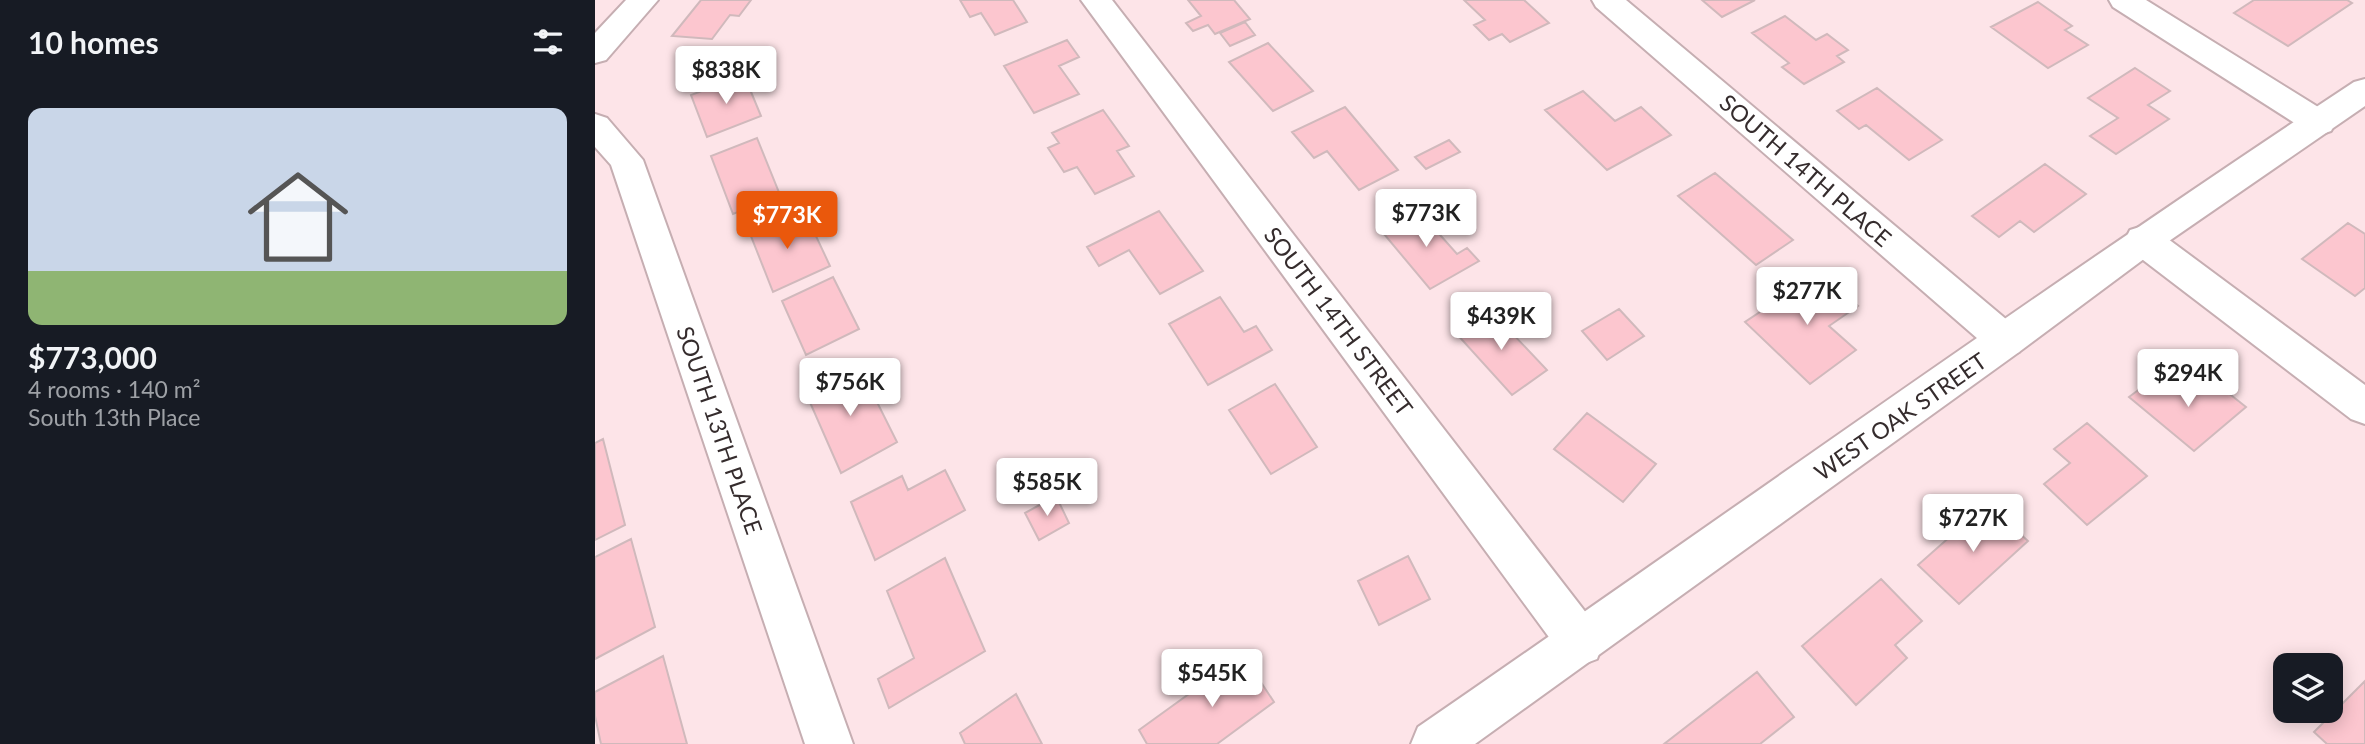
<!DOCTYPE html>
<meta charset="utf-8">
<style>
body{margin:0;font-family:Lato,sans-serif;background:#242831;color:#f1f3f6;height:100vh;display:flex;flex-direction:column;font-size:26px;white-space:nowrap}
*{box-sizing:border-box;margin:0}
p{font-size:23px;color:#9ea1a6}
.icon{flex:none;width:38px;height:38px;fill:none;stroke:currentColor;stroke-width:2;stroke-linecap:round;stroke-linejoin:round}
.map{position:relative;flex:1;overflow:hidden}
.drawer{display:flex;flex-direction:column;background:#171b24;width:595px}
.drawer>*{flex:none}
.buttons{position:absolute;left:1678px;top:653px;display:grid;gap:14px}
.buttons a{display:grid;place-items:center;width:70px;height:70px;border-radius:14px;background:#171b24;box-shadow:0 4px 18px #0003;font-size:35px}
.price{position:absolute;translate:-50% -60px;padding:0 16px;border-radius:7px;background:#fff;color:#222;font-size:23px;line-height:46px;filter:drop-shadow(0 2px 4px #0008)}
.price::after{content:'';position:absolute;left:50%;top:42px;width:21px;height:16px;margin-left:-10px;background:inherit;clip-path:polygon(0 0,100% 0,50% 100%)}
.price.selected{background:#ea580c;color:#fff}
ul{padding:0;list-style:none}
li{display:grid;align-content:center;gap:14px;height:371px;padding:0 28px}
li span{display:grid;place-items:center;height:217px;border-radius:14px;color:#555}
li>.icon{margin-inline-start:auto}
span .icon{width:126px;height:126px;fill:#fffc;stroke-width:1}
li b{font-size:30px}
h2{display:flex;justify-content:space-between;align-items:center;height:84px;padding:0 28px;font-size:30px}
main{display:flex;flex:1;min-height:0}
.map>svg:first-child{display:block}
.building{fill:#fcc6cf;stroke:#d0b9bc;stroke-width:2}
.lines{fill:none;stroke-linecap:round;stroke-linejoin:round}
.minor-casing{stroke:#c6aeb2;stroke-width:4}
.tertiary-casing{stroke:#c6aeb2;stroke-width:4}
.minor{fill:#fff;fill-rule:evenodd}
.tertiary{fill:#fff;fill-rule:evenodd}
.labels{text-anchor:middle;dominant-baseline:central;stroke-width:6;stroke-linejoin:round;paint-order:stroke}
.street-label{font-size:23px;fill:#352c2d;stroke:#fff}
</style>
<main>
<section class="drawer">
<h2>10 homes<svg class="icon" aria-label="filters" viewBox="0 0 24 24"><path d="M4 7h16M4 17h16"/><circle cx="9" cy="7" r="2"/><circle cx="15" cy="17" r="2"/></svg></h2>
<ul>
<li><span style="background:linear-gradient(#c9d6e8 75%,#8fb573 0)"><svg class="icon" aria-label="home" viewBox="0 0 24 24"><path d="M3 11l9-7 9 7M6 9v11h12V9"/></svg></span><div><b>$773,000</b><p>4 rooms · 140 m²</p><p>South 13th Place</p></div></li>
</ul>
</section>
<div class="map">
<svg width="1770" height="744" viewBox="0 0 1770 744">
<rect width="100%" height="100%" fill="#fde4e8"/>
<path class="building" d="M106 0H156L144 16 135 15 117 39 77 36Z
M365 0H418L432 22 400 35 386 13 375 17Z
M593 0H639L655 19 620 34 613 25 598 31 591 23 606 16Z
M869 0H929L954 23 915 42 907 34 894 40 879 25 890 20Z
M1107 0H1160L1127 17Z
M1659 0H1752L1757 3 1693 46 1639 13Z
M1443 2 1477 26 1470 30 1493 45 1453 68 1396 27Z
M1190 16 1221 40 1232 34 1253 50 1242 56 1249 62 1209 84 1187 67 1194 63 1157 33Z
M650 22 660 35 635 46 625 33Z
M472 40 484 57 464 66 484 94 439 113 409 66Z
M673 43 718 91 678 111 634 62Z
M1540 68 1575 91 1553 105 1574 119 1521 154 1495 136 1523 118 1493 98Z
M149 75 166 116 112 137 96 95Z
M1282 88 1347 140 1314 160 1271 125 1264 129 1242 111Z
M988 91 1020 121 1046 107 1076 135 1012 170 950 110Z
M750 107 803 170 764 190 732 151 719 158 697 132Z
M508 110 534 146 522 151 539 176 500 194 482 167 469 172 453 148 464 143 457 133Z
M162 138 185 195 138 214 116 156Z
M854 140 865 152 831 169 820 157Z
M1450 164 1491 194 1439 232 1425 221 1404 237 1377 216Z
M1120 173 1198 240 1161 265 1083 196Z
M821 208 862 254 872 248 884 261 835 289 784 228Z
M564 211 608 271 565 294 534 250 504 266 492 247Z
M184 213 191 228 213 219 235 266 178 292 152 226Z
M1753 223 1770 234V288L1760 296 1707 259Z
M1225 272 1263 306 1234 326 1261 350 1215 384 1150 322Z
M238 277 264 329 211 355 187 301Z
M625 297 649 332 661 326 677 350 613 385 574 324Z
M894 309 952 370 917 395 859 331Z
M1024 309 1049 336 1012 360 987 331Z
M263 364 302 442 246 473 210 391Z
M1566 373 1596 397 1617 380 1651 407 1599 451 1534 397Z
M680 384 722 447 676 474 634 410Z
M992 413 1061 464 1028 502 959 449Z
M1492 423 1552 476 1492 525 1449 484 1475 463 1459 449Z
M8 439 30 525 0 540V443Z
M350 470 370 510 280 560 256 502 307 476 313 490Z
M461 496 474 523 444 540 430 513Z
M1392 504 1433 541 1364 604 1323 565Z
M36 539 60 627 0 659V557Z
M813 556 835 599 784 625 763 581Z
M350 558 390 651 294 708 283 679 319 658 292 591Z
M1286 579 1327 621 1300 645 1312 658 1261 705 1207 646Z
M648 655 679 702 622 744H552L544 730Z
M68 656 92 744H6L0 716V692Z
M1162 672 1199 717 1165 744H1069Z
M1770 681V744H1732L1719 732Z
M421 694 447 744H370L365 733Z"/>
<g class="lines">
<g class="minor-casing">
<path id="minor" d="M31 0H63L11 60 0 63V33Z
M486 0H517L1002 627 1008 643 1002 659 986 665 970 659Z
M997 0H1031L1424 330 1430 341 1424 352 1411 357 1398 352 1001 7Z
M1514 0H1551L1736 115 1740 123 1736 131 1724 135 1712 131 1518 7Z
M0 114 12 118 48 160 258 744H210L16 165 0 147Z
M1548 226 1561 230 1770 385V424L1756 419 1535 250 1530 240 1535 230Z"/>
</g>
<g class="tertiary-casing">
<path id="tertiary" d="M1770 79V106L1561 250 1424 352 880 744H816L823 727C1135 512 1443 291 1759 82Z"/>
</g>
<use href="#minor" class="minor"/>
<use href="#tertiary" class="tertiary"/>
</g>
<g class="labels">
<g class="street-label">
<text transform="translate(1211 170) rotate(41)">SOUTH 14TH PLACE</text>
<text transform="translate(744 321) rotate(53)">SOUTH 14TH STREET</text>
<text transform="translate(1305 416) rotate(-35)">WEST OAK STREET</text>
<text transform="translate(125 430) rotate(71)">SOUTH 13TH PLACE</text>
</g>
</g>
</svg>
<div class="buttons">
<a><svg class="icon" aria-label="layers" viewBox="0 0 24 24"><path d="M12 4l9 5-9 5-9-5zM3 14l9 5 9-5"/></svg></a>
</div>
<b class="price" style="left:131px;top:106px">$838K</b>
<b class="price" style="left:831px;top:249px">$773K</b>
<b class="price selected" style="left:192px;top:251px">$773K</b>
<b class="price" style="left:1212px;top:327px">$277K</b>
<b class="price" style="left:906px;top:352px">$439K</b>
<b class="price" style="left:1593px;top:409px">$294K</b>
<b class="price" style="left:255px;top:418px">$756K</b>
<b class="price" style="left:452px;top:518px">$585K</b>
<b class="price" style="left:1378px;top:554px">$727K</b>
<b class="price" style="left:617px;top:709px">$545K</b>
</div>
</main>
